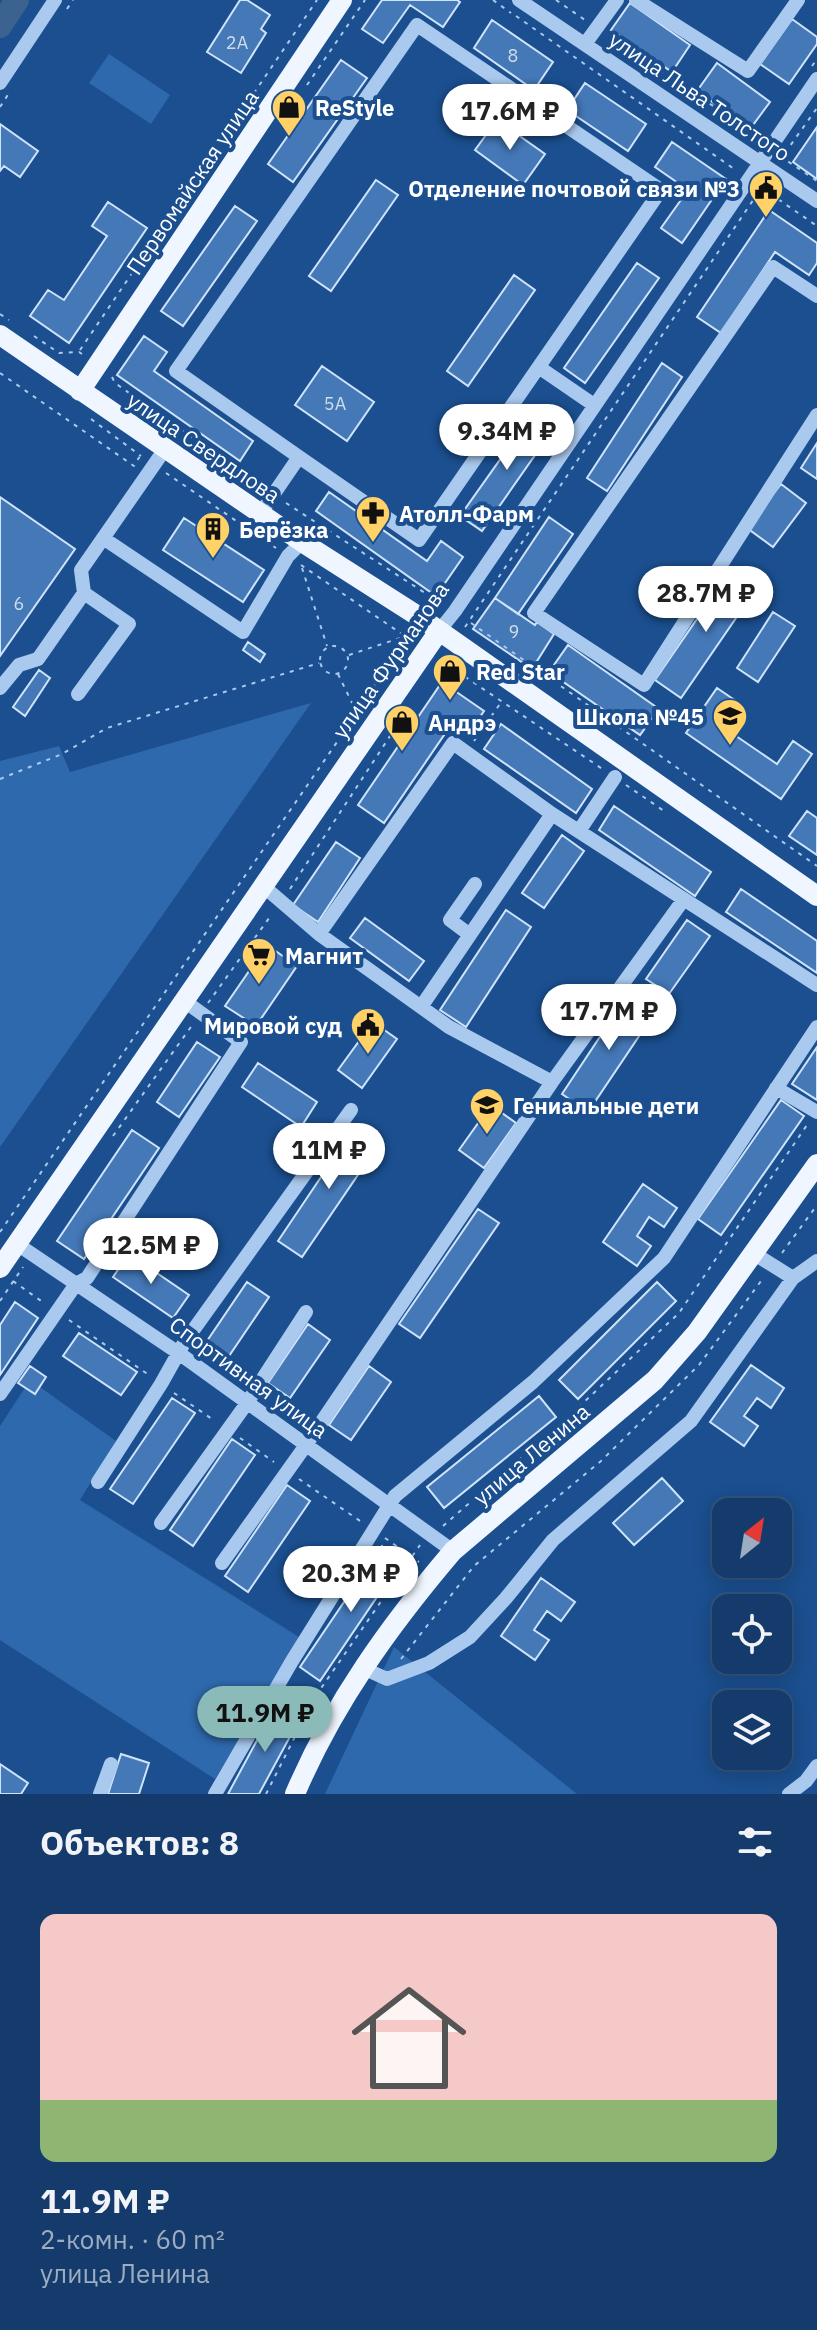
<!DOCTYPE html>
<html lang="ru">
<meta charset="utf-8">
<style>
body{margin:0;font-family:"IBM Plex Sans",sans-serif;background:#1d4271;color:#f1f3f6;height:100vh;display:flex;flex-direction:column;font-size:30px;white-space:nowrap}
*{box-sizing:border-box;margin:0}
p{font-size:26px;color:#9dadc1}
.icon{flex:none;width:44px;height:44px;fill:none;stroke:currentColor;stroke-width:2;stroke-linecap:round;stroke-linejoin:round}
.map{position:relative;height:1794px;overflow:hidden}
.sheet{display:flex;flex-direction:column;background:#143b6b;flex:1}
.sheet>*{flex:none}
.needle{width:52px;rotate:30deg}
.buttons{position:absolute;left:712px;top:1498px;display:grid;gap:16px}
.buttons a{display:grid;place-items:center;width:80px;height:80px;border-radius:16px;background:#143b6b;box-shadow:0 4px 20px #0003,0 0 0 2px #33557e;font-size:40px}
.price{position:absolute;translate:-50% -68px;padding:0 18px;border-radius:28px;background:#fff;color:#222;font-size:26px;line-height:52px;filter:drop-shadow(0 2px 4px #0008)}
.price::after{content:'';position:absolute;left:50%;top:48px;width:24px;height:18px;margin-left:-12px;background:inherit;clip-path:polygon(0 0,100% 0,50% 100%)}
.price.on{background:#8bbbb9;color:#111}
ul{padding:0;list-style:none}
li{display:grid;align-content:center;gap:16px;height:424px;padding:0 40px}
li+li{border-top:2px solid #33557e}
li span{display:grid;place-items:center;height:248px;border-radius:16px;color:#555}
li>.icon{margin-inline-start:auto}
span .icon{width:144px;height:144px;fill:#fffc;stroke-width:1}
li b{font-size:34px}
h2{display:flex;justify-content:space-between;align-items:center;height:96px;padding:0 40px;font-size:34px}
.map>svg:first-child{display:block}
.green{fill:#2e69ad}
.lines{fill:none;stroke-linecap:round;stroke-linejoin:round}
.river{stroke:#3c6290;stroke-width:24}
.building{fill:#4478b7;stroke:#cfe3fa;stroke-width:2}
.path{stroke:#a9c9ee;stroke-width:2;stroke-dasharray:4 6;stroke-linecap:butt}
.minor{stroke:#a9c9ee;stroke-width:14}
.major{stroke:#f0f6ff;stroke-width:20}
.labels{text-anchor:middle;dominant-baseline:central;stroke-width:8;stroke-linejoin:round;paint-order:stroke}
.number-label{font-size:18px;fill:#d0dded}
.street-label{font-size:22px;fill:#fff;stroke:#1b4f8f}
.poi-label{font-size:22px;font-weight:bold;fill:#fff;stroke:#1b4f8f;text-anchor:start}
</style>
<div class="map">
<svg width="817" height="1794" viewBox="0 0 817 1794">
<rect width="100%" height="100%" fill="#1b4f8f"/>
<path class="green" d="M109 54 170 95 151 124 89 83Z
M311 703 0 1147V761L59 746 70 772Z
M30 1380 116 1441 80 1500 299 1637 215 1779 0 1640V1426Z
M394 1647 577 1794H325Z"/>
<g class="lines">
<path class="river" d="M0 26 17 0"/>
</g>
<path class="building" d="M240 0H247L270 15 261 29 266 33 241 73 207 52Z
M382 0H457L460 2 443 27 410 5 383 43 362 29Z
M630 3 690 45 672 72 611 30Z
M792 19 817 37V44L789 84 760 64Z
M492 20 553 62 534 90 474 48Z
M341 60 367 78 293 182 268 164Z
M717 63 770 102 750 129 697 91Z
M585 83 646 124 628 151 567 110Z
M497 120 545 154 523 185 475 150Z
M0 124 38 151 20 177 4 166 0 171Z
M817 127V179L793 162Z
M672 142 726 179 682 243 661 228 688 190 655 167Z
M376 180 398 195 331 291 309 276Z
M108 202 147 228 69 343 30 316 48 290 64 300 107 236 92 226Z
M235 206 257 221 183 326 161 311Z
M769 210 817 243V263L809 275 775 252 721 333 697 317Z
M637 263 659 278 585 383 564 368Z
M514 275 535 290 468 386 447 371Z
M144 336 167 352 154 371 253 441 240 461 117 375Z
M662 363 682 377 607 491 587 478Z
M322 366 374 402 347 441 295 405Z
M533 413 554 428 482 531 460 516Z
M817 443V479L801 468Z
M781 484 806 503 773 547 747 528Z
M329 492 427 561 441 541 463 557 436 596 316 511Z
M0 497 75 549 0 656Z
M549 517 573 534 518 614 495 598Z
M184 518 264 570 243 602 163 550Z
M730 571 756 589 681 698 655 680Z
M495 598 535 625 537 622 554 634 532 669 473 629Z
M773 612 795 626 758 682 737 668Z
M248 642 265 654 260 662 243 650Z
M568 645 659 709 640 735 549 672Z
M39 670 50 678 25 716 13 707Z
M442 682 484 711 467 736 451 725 384 823 358 805Z
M717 688 736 701 720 725 777 764 793 741 812 754 781 799 686 733Z
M501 724 592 789 576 813 484 749Z
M614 806 711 872 695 896 599 830Z
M807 811 817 818V855L789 836Z
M562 835 584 851 544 908 522 893Z
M336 842 360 858 318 922 293 905Z
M741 889 817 941V973L726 912Z
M506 910 531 927 466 1027 440 1010Z
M365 918 424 961 409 981 350 938Z
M687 920 710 936 669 994 646 979Z
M267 945 297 966 256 1026 225 1006Z
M629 993 656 1011 588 1112 562 1094Z
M373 1022 397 1039 362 1088 338 1070Z
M197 1042 220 1057 179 1117 157 1102Z
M817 1047V1100L792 1084Z
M258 1063 317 1102 301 1127 242 1087Z
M781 1100 804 1116 721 1235 698 1219Z
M491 1105 516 1123 484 1168 459 1150Z
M356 1125 381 1141 302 1257 278 1241Z
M132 1130 159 1148 84 1259 57 1241Z
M643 1184 677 1208 664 1227 649 1217 637 1236 651 1246 637 1266 603 1242Z
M478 1209 499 1223 420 1338 399 1324Z
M129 1254 189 1295 173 1318 113 1277Z
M247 1282 269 1297 229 1356 207 1341Z
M657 1282 676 1301 578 1399 559 1380Z
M15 1302 38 1318 0 1375V1325Z
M308 1324 330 1340 290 1398 268 1383Z
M79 1333 137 1372 121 1395 63 1356Z
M751 1365 784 1388 771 1408 757 1398 744 1416 758 1426 744 1446 710 1422Z
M30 1366 46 1377 35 1394 18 1383Z
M369 1366 391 1382 351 1440 329 1425Z
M539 1396 556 1417 444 1508 427 1487Z
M172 1398 195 1413 133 1504 110 1489Z
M232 1439 255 1455 193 1546 170 1530Z
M662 1478 683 1501 634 1545 613 1523Z
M287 1485 310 1501 248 1592 225 1576Z
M382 1546 402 1560 320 1681 300 1667Z
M541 1578 575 1602 561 1621 547 1611 534 1630 549 1640 535 1660 501 1636Z
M275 1707 299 1720 259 1794H228Z
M121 1754 149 1763 139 1794H108Z
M0 1764 28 1783 21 1794H0Z"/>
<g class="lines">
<path class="path" d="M493 0 511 13
M556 0 585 20
M67 9 73 0
M516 16 737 171
M610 37 761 138
M812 66 817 59
M307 85 365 0
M0 107 9 93
M785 153 817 108
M780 156 817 181
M762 188 817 226
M0 314 9 320
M34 336 59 353 79 352 82 354
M80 350 317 0
M0 373 134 466 140 456
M112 377 115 383 261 486
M91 419 141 456
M166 473 276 548
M286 503 442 604
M301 565 412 641
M302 568 327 646
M471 623 817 866
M465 627 764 184
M320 660a14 14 0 1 1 28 0a14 14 0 1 1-28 0Z
M349 655 403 637
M440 660 604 770
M338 674 356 711
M474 741 502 701
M0 779 62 754 107 728 319 663
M626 785 667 813
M290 889 409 707
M208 1003 272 914
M113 1136 193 1024
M0 1232 357 713 408 632
M782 1253 817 1205
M13 1281 44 1303
M0 1301 23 1267
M69 1320 149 1375
M174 1393 215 1421
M240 1438 274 1462
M299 1479 363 1523
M443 1526 567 1418 679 1313 807 1125
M385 1538 419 1562
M401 1659 474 1566 601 1461 699 1365 764 1277
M266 1794 315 1697 420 1545"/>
<path class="minor" d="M519 0 817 201
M636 0 748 71 798 0
M585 44 617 0
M0 83 55 0
M817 296 773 267 534 613 644 685 817 415
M540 368 594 405
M260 514 299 457 419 540 661 190 417 25 176 371 299 457
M103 538 243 632 288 556 302 542
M439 631 455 611 817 79
M0 688 19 665 38 659 84 593 81 570 165 449
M78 694 129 624 84 593
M552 814 817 985
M579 831 615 777
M319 934 453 743 552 814 421 1007
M470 935 450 920 475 884
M552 1082 684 899
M776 1088 817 1112
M17 1244 180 1354 453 1551
M753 1253 793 1278
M0 1394 76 1284 87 1278 241 1042 183 1000
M98 1482 161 1384 184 1343 351 1110
M161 1523 247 1403 306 1312
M222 1563 306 1445 552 1082 449 1027 319 934 262 885
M363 1668 387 1679 429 1663 470 1637 506 1598 553 1540 691 1421 793 1278 817 1261
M100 1794 111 1764
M215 1794 292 1661 395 1496 533 1382 664 1258 817 1027
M789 1794 806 1781 817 1766"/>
<path class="major" d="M0 335 302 542 421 618 817 896
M80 391 342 0
M0 1268 439 631
M295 1794C333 1704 390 1625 453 1551L655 1380 697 1332 817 1164"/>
</g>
<defs>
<g id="shop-pin" transform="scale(1.8)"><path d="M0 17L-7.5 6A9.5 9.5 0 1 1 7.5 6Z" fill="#ffd166" stroke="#1b4f8f"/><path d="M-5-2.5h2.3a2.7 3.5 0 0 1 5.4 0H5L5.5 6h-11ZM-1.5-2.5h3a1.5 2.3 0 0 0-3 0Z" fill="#111"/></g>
<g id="civic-pin" transform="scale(1.8)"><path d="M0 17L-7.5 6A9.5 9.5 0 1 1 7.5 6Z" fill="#ffd166" stroke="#1b4f8f"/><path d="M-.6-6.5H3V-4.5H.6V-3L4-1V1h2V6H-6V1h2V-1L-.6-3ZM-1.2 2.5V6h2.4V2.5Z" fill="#111"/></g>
<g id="pharmacy-pin" transform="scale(1.8)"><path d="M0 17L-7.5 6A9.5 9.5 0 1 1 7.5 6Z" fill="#ffd166" stroke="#1b4f8f"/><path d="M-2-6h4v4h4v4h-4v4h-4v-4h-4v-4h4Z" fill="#111"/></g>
<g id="building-pin" transform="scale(1.8)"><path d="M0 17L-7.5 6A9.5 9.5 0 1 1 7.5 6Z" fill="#ffd166" stroke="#1b4f8f"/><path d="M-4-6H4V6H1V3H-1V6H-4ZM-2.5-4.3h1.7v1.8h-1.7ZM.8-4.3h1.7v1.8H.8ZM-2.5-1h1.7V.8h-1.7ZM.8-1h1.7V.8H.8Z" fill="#111"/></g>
<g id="school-pin" transform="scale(1.8)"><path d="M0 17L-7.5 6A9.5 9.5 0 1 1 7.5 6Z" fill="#ffd166" stroke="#1b4f8f"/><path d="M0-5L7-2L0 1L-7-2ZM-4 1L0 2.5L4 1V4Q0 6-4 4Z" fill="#111"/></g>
<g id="supermarket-pin" transform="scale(1.8)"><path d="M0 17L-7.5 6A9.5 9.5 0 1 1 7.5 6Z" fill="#ffd166" stroke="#1b4f8f"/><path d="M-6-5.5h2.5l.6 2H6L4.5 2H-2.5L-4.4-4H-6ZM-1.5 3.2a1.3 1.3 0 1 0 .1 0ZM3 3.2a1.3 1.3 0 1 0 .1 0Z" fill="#111"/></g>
</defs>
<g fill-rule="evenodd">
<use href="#shop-pin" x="289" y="107"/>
<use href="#civic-pin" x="766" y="188"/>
<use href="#pharmacy-pin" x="373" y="513"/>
<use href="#building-pin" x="213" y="529"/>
<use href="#shop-pin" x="450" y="671"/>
<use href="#school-pin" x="730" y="716"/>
<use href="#shop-pin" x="402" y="722"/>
<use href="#supermarket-pin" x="259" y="955"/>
<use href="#civic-pin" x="368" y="1025"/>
<use href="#school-pin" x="487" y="1105"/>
</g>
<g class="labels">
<g class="number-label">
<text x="237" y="42">2А</text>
<text x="513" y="55">8</text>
<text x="335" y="403">5А</text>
<text x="19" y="603">6</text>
<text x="514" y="631">9</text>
</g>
<g class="street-label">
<text transform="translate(700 96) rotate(34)">улица Льва Толстого</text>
<text transform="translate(192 182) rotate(-56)">Первомайская улица</text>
<text transform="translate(204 447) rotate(34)">улица Свердлова</text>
<text transform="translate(390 660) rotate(-55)">улица Фурманова</text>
<text transform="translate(249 1377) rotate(36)">Спортивная улица</text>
<text transform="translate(531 1454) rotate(-40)">улица Ленина</text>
</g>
<g class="poi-label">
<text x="315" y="107">ReStyle</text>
<text x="740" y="188" text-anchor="end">Отделение почтовой связи №3</text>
<text x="399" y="513">Атолл-Фарм</text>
<text x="239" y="529">Берёзка</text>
<text x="476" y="671">Red Star</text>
<text x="704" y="716" text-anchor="end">Школа №45</text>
<text x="428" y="722">Андрэ</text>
<text x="285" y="955">Магнит</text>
<text x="342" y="1025" text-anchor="end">Мировой суд</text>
<text x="513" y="1105">Гениальные дети</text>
</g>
</g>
</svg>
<div class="buttons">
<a><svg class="needle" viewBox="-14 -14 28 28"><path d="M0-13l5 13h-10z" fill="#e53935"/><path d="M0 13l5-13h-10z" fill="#9dadc1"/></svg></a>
<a><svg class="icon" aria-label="locate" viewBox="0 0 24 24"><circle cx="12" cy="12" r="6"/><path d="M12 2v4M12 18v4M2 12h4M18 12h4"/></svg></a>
<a><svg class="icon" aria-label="layers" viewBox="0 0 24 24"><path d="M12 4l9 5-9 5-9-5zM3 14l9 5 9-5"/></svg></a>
</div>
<b class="price" style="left:510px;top:152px">17.6M ₽</b>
<b class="price" style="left:507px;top:472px">9.34M ₽</b>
<b class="price" style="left:706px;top:634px">28.7M ₽</b>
<b class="price" style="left:609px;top:1052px">17.7M ₽</b>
<b class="price" style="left:329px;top:1191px">11M ₽</b>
<b class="price" style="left:151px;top:1286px">12.5M ₽</b>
<b class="price" style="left:351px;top:1614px">20.3M ₽</b>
<b class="price on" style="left:265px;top:1754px">11.9M ₽</b>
</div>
<section class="sheet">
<h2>Объектов: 8<svg class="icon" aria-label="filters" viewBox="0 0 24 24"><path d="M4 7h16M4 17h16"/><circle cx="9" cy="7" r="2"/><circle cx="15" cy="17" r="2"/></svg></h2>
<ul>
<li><span style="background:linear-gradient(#f6c9c9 75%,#8fb573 0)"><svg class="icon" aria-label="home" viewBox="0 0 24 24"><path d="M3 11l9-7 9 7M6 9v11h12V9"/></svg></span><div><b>11.9M ₽</b><p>2-комн. · 60 m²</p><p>улица Ленина</p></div></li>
</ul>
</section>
